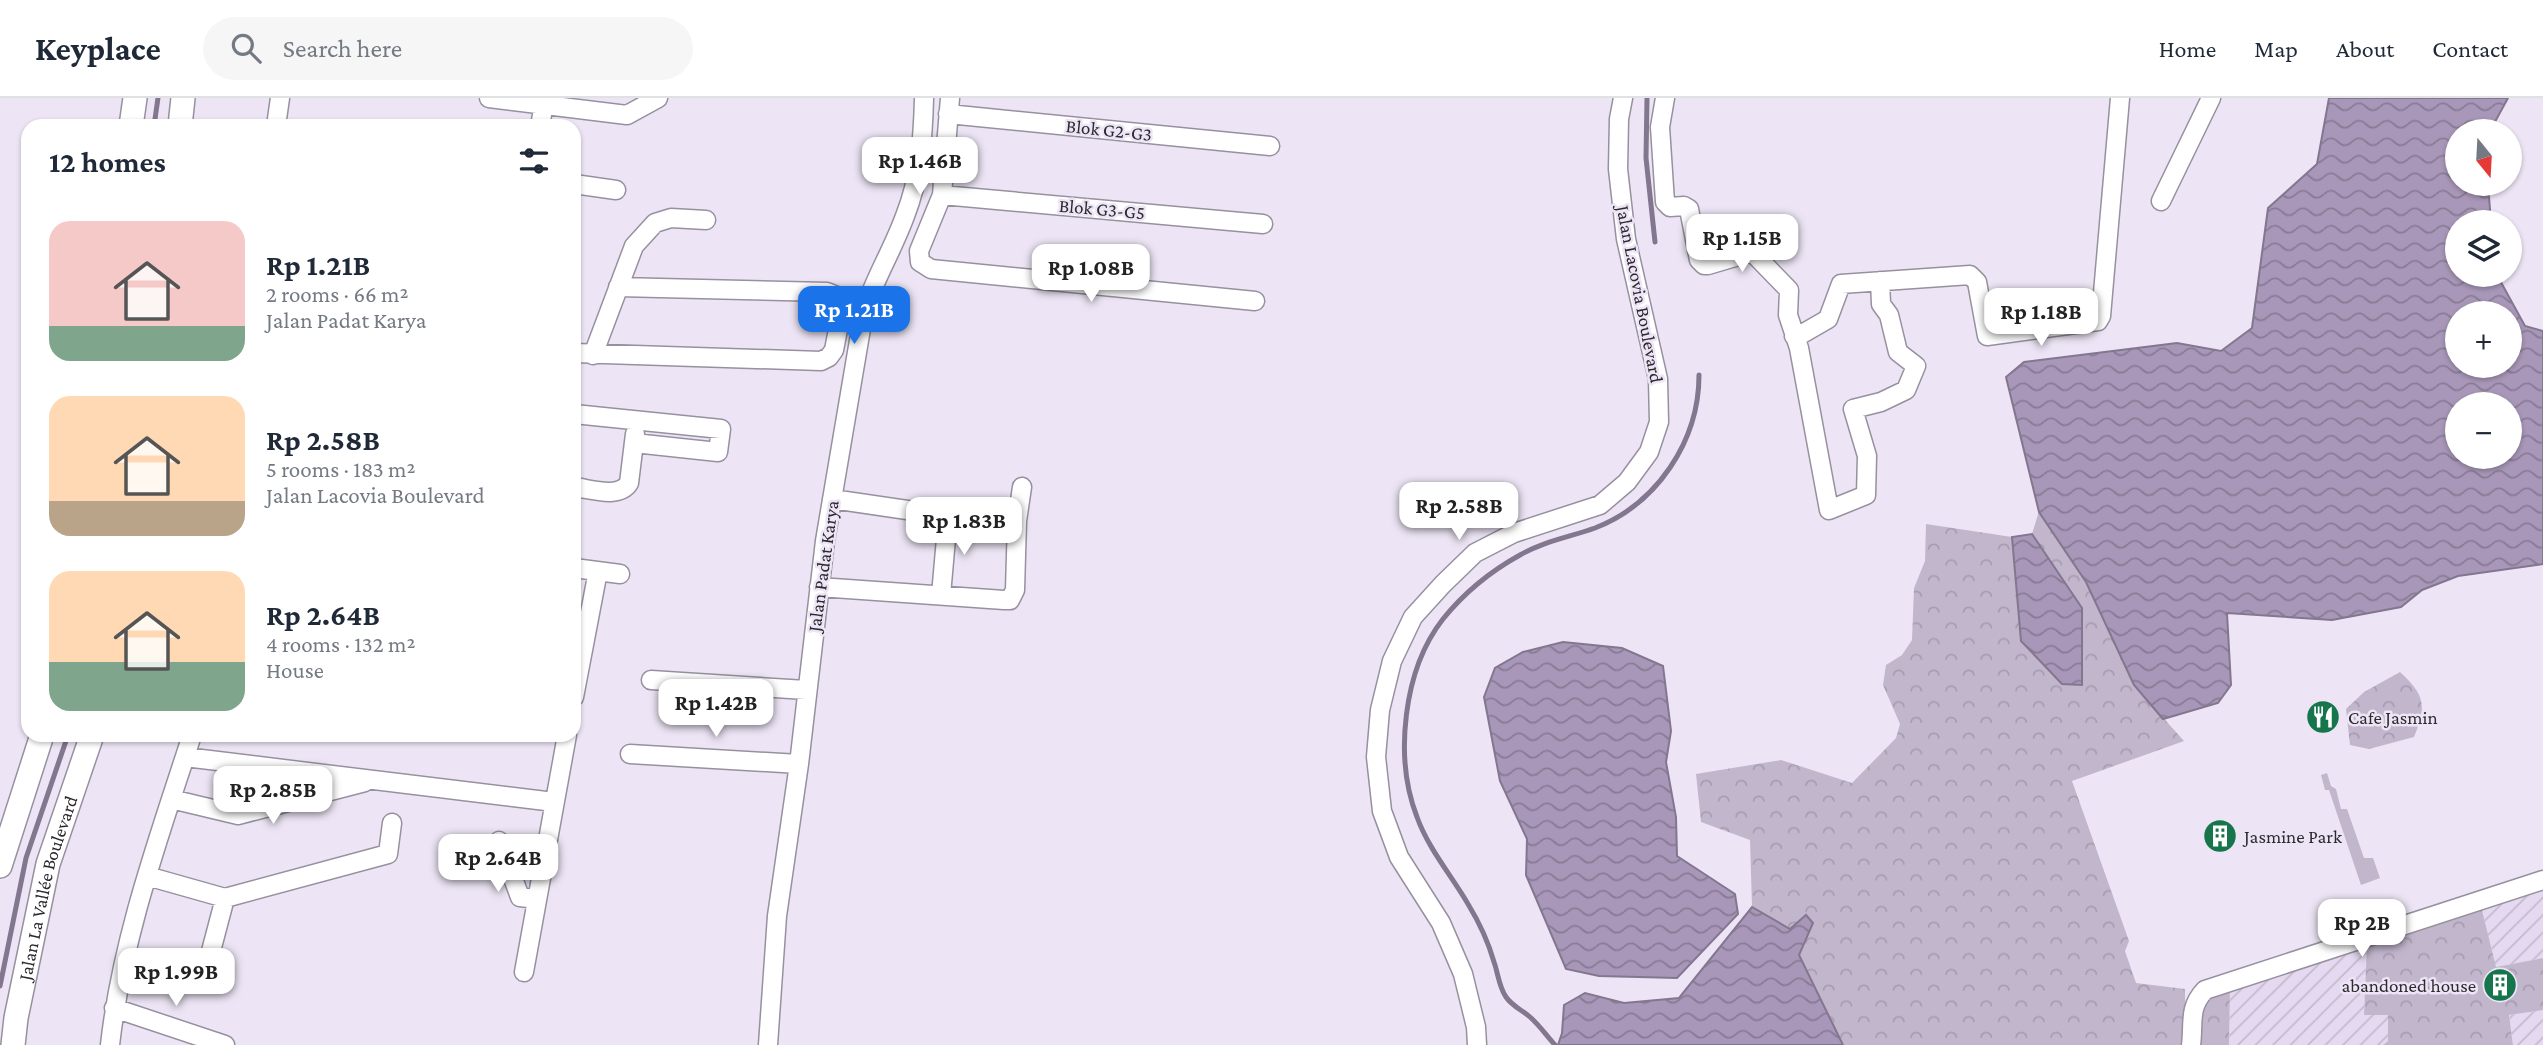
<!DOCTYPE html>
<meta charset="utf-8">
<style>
body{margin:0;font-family:"Crimson Pro",serif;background:#f6f6f7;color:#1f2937;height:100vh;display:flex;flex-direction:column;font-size:26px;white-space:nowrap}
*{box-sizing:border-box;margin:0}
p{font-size:23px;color:#747a83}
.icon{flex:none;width:38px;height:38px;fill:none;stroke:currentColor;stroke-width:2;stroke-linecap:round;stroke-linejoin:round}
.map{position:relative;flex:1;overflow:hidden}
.details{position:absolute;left:21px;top:21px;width:560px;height:623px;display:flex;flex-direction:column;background:#fff;border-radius:21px;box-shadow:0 2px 5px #0004}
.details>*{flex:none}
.needle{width:46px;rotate:162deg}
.fabs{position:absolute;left:2445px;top:21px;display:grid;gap:14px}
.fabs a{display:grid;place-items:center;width:77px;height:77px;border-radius:50%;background:#fff;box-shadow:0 2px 5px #0004;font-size:35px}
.price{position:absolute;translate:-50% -60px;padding:0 16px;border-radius:14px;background:#fff;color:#222;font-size:23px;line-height:46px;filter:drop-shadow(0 2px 4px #0008)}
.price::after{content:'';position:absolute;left:50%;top:42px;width:21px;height:16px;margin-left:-10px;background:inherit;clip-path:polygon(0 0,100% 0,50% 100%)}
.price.current{background:#1a73e8;color:#fff}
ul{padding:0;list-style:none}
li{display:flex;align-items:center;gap:21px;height:175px;padding:0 28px}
li span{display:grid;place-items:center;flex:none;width:196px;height:140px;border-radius:21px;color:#555}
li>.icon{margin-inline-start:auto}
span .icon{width:84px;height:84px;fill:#fffc;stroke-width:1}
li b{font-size:30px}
h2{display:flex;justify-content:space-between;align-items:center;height:84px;padding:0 28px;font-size:30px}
header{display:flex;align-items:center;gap:42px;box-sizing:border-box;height:98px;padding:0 35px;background:#fff;border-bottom:2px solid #e0e1e3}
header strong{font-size:33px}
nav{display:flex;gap:38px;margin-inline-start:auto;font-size:24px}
.search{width:490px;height:63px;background:#f6f6f7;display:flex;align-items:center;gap:18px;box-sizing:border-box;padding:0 24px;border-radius:38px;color:#747a83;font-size:26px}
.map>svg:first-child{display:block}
.industrial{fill:url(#industrial-furrows)}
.forest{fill:url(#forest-crowns)}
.park{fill:#c2b6cd}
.water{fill:url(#water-waves);stroke:#83768f;stroke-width:2;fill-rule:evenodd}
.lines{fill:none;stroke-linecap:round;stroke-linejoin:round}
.stream{stroke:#83768f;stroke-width:5}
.minor-casing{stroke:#97909f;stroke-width:21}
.tertiary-casing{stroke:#97909f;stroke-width:26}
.minor{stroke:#fff;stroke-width:18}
.tertiary{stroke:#fff;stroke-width:23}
.labels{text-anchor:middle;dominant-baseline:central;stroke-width:5;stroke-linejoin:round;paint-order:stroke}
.street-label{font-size:19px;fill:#2c292f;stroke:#ede5f5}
.poi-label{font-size:19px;fill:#2c292f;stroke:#ede5f5;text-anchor:start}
</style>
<header>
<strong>Keyplace</strong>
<div class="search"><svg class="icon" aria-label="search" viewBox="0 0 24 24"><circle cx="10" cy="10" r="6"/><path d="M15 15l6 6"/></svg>Search here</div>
<nav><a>Home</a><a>Map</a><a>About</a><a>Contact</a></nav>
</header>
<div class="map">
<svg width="2543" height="947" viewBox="0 0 2543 947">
<defs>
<pattern id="industrial-furrows" width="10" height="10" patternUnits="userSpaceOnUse" patternTransform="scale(1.75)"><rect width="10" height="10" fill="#e4d9f0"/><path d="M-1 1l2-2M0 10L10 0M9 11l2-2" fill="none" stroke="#c4bace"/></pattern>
<pattern id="forest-crowns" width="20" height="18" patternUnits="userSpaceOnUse" patternTransform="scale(1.75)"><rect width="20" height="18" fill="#c2b6cd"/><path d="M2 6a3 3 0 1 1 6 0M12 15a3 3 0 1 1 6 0" fill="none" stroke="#a79cb0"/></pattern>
<pattern id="water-waves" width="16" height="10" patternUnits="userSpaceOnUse" patternTransform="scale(1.75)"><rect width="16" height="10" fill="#a897b8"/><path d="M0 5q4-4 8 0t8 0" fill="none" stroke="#897b96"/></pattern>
</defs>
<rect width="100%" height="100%" fill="#ede5f5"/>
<path class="industrial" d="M2543 784V860L2496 869 2481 808Z
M2367 845 2364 916 2388 917V943L2383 947H2229L2230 889Z
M2543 912V947H2513L2509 917Z"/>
<path class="forest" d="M2039 413 2086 484 2134 587 2184 643 2072 683 2129 843 2125 853 2136 885 2185 891V947H1843L1799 857 1791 831 1752 809 1750 742 1701 724 1696 676 1781 662 1852 685 1896 640 1900 626 1883 587 1886 567 1902 557 1912 542 1914 490 1925 463 1926 426 2012 439 2021 543 2082 510 2032 436Z
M2400 574C2425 597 2427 608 2414 639L2369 651 2350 647 2346 611 2364 594Z
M2481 808 2496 869 2543 860V912L2509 917 2513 947H2383L2388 943V917H2364L2367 845Z
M2230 889 2229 947H2199L2201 912 2207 898Z"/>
<path class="park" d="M2327 675 2331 688 2336 691 2341 711H2347L2364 760H2373L2380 780 2361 787 2329 692H2325L2321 677Z"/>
<path class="water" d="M2329 0H2508L2490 33H2457V86H2488L2491 124H2457V177H2497L2525 228 2543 233V466L2458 478 2422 492 2401 509 2332 522 2227 515 2231 587 2218 605 2163 621 2134 587 2086 484 2039 414 2006 279 2024 264 2177 245 2221 253 2252 230 2268 110 2317 66ZM2510 215V268H2457V215ZM2457 306H2510V359H2457Z
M2032 436 2082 510V587L2062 586 2021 543 2012 439Z
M1563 544 1622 550 1663 568 1671 633 1666 664 1676 719 1677 758 1735 796 1738 816 1677 880 1599 878 1566 871 1526 777 1527 741 1500 683 1484 599 1495 570 1523 554Z
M1752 809 1790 831 1806 817 1813 825 1799 857 1843 947H1558L1562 935 1564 907 1585 895 1624 905 1679 900Z"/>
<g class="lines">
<path class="stream" d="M1647 0 1646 60 1655 144
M154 28 158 0
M0 888 26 760 68 637
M1555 947C1547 938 1539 927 1530 919 1522 912 1512 908 1506 899 1499 889 1498 875 1494 864 1488 843 1479 824 1468 806 1451 777 1428 750 1417 719 1394 660 1403 572 1443 521 1464 495 1491 473 1520 457 1544 443 1570 439 1595 430 1657 406 1699 343 1699 277"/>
<g class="minor-casing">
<path id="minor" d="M489 0 627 17 658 0
M950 0 942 97 919 153 920 164 931 171 1255 203
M1665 0 1660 29 1665 104 1670 109 1684 108 1689 111 1699 162 1704 167H1708L1752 154 1789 192 1788 217 1799 250 1829 412 1866 397 1867 358 1853 311 1881 304 1906 292 1916 268 1898 254 1889 217 1881 206 1880 183
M948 16 1270 48
M276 28 280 0
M540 28 545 0
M574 86 616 92
M942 97 1263 126
M2161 103 2211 0
M1794 238 1802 236 1828 221 1841 186 1970 177 1977 184 1987 238 2098 223 2101 218 2120 0
M574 255 821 263 829 259 834 252 842 211 837 198 827 194 618 189
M593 257 634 148 655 125 671 120 706 122
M574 316 721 331 718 354 634 345
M574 389C591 391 619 401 629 385L635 336
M1017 423 1022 389
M574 470 620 476
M819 489 1004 502H1010L1015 492 1017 423 948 418 832 401
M941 497 948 418
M651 582 806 592
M574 599 598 473
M630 656 799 666
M185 659 554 704
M171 701 238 717 365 684
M499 743 520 799 537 801
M147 778 225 800 388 756 392 725
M524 874 567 637
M205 876 225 800
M114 910 225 947
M110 947C122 840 159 739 192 637
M768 947 777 818 799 666 825 443 864 213C875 180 893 151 905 118 920 80 923 41 924 0
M1477 947 1476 929 1463 876 1441 825 1399 759 1382 713 1376 659 1380 612 1392 563 1413 519 1443 486 1475 455 1514 435 1600 407 1627 384 1649 354 1659 324 1658 281 1626 141 1618 71 1619 21 1623 0
M2191 947C2194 925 2188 910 2205 892L2543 782"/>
</g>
<g class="tertiary-casing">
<g id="tertiary">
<path d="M131 28 135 0"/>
<path d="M180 28 183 0"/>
<path d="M0 768 42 637"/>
<path id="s1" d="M13 947 16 920 48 766 92 637"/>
</g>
</g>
<use href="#minor" class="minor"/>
<use href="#tertiary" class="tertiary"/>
</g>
<defs>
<g id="restaurant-disc" transform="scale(1.75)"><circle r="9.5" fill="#16754a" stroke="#ede5f5"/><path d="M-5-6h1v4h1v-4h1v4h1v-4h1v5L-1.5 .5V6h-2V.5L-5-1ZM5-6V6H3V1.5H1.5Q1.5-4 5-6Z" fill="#fff"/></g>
<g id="building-disc" transform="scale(1.75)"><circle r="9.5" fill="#16754a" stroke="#ede5f5"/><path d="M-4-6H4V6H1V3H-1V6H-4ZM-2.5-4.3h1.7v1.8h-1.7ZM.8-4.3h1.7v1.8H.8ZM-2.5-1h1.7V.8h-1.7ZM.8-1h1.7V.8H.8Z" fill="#fff"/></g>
</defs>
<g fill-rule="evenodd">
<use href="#restaurant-disc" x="2323" y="619"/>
<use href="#building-disc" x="2220" y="738"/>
<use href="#building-disc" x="2500" y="887"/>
</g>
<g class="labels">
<g class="street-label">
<text transform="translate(1109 32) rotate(6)">Blok G2-G3</text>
<text transform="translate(1102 111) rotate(5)">Blok G3-G5</text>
<text transform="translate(1640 196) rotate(79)">Jalan Lacovia Boulevard</text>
<text transform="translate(823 468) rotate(-82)">Jalan Padat Karya</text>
<text stroke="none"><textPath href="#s1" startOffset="161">Jalan La Vallée Boulevard</textPath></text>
</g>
<g class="poi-label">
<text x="2348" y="619">Cafe Jasmin</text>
<text x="2244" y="738">Jasmine Park</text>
<text x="2476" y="887" text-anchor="end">abandoned house</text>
</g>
</g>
</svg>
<div class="fabs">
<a><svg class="needle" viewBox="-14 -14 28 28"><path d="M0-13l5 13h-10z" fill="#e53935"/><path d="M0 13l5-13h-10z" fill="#747a83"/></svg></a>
<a><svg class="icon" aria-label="layers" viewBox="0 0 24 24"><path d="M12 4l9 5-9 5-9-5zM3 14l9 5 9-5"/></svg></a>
<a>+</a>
<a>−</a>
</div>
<b class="price" style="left:920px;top:99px">Rp 1.46B</b>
<b class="price" style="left:1742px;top:176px">Rp 1.15B</b>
<b class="price" style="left:1091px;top:206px">Rp 1.08B</b>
<b class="price current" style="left:854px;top:248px">Rp 1.21B</b>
<b class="price" style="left:2041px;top:250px">Rp 1.18B</b>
<b class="price" style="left:1459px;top:444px">Rp 2.58B</b>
<b class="price" style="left:964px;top:459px">Rp 1.83B</b>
<b class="price" style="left:716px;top:641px">Rp 1.42B</b>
<b class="price" style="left:273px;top:728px">Rp 2.85B</b>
<b class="price" style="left:498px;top:796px">Rp 2.64B</b>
<b class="price" style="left:2362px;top:861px">Rp 2B</b>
<b class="price" style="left:176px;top:910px">Rp 1.99B</b>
<section class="details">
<h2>12 homes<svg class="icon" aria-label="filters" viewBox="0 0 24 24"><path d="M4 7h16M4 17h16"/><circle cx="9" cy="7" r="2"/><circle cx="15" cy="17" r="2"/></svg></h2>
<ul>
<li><span style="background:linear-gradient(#f6c9c9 75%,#7fa58c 0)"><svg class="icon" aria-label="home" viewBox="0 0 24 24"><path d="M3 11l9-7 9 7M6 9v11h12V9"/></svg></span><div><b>Rp 1.21B</b><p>2 rooms · 66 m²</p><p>Jalan Padat Karya</p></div></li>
<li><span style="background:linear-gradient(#ffd9b3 75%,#b9a48a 0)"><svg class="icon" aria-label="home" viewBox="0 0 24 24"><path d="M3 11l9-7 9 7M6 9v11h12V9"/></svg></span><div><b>Rp 2.58B</b><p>5 rooms · 183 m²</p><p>Jalan Lacovia Boulevard</p></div></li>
<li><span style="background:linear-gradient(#ffd9b3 65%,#7fa58c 0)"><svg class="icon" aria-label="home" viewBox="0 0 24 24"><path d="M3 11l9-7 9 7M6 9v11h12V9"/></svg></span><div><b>Rp 2.64B</b><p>4 rooms · 132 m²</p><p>House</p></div></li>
</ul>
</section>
</div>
